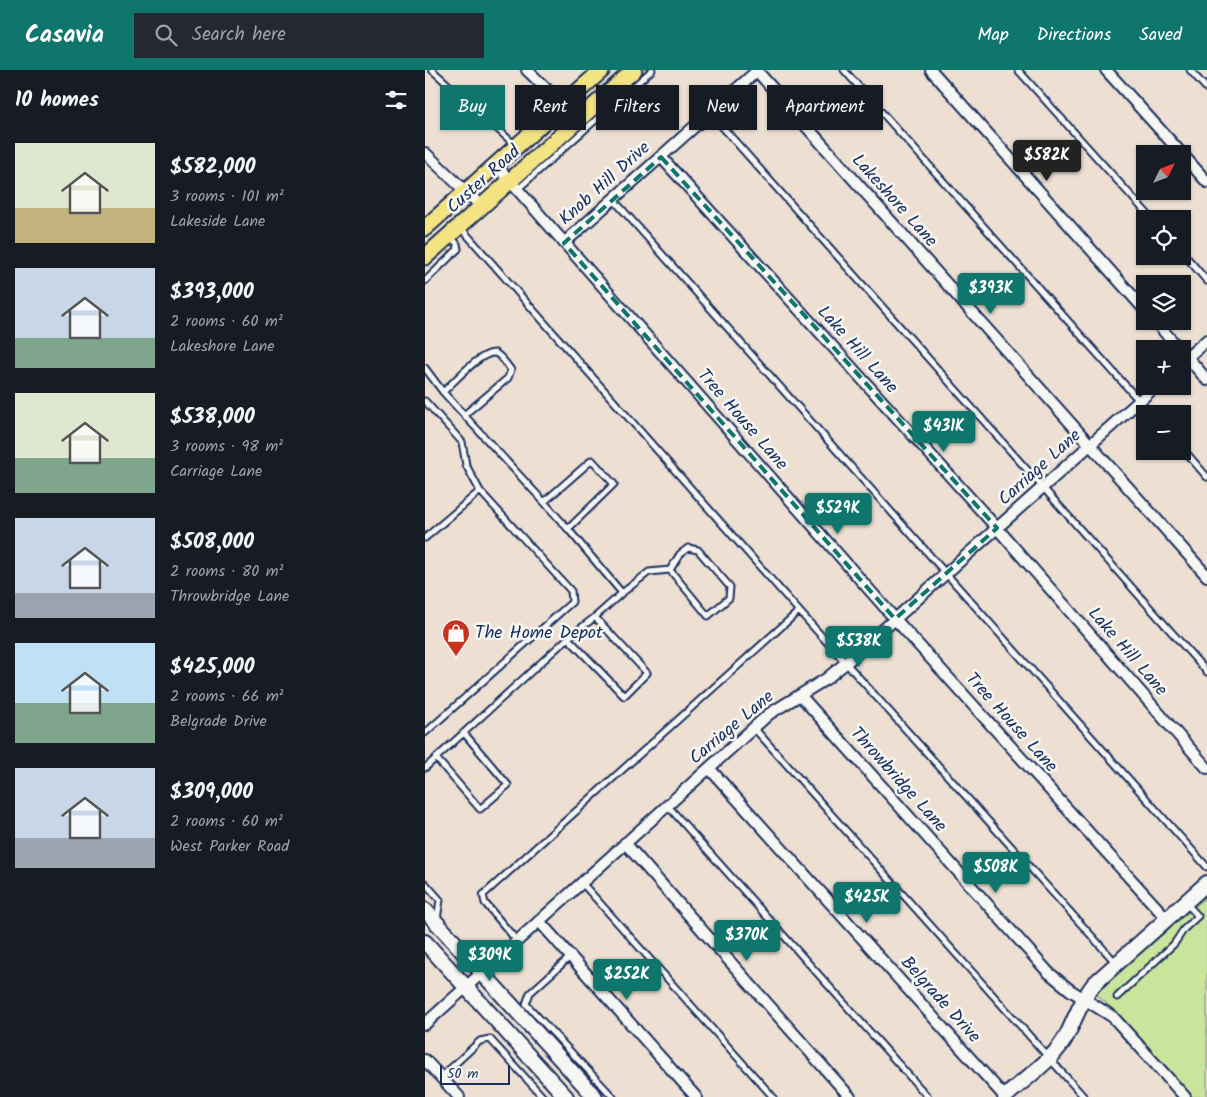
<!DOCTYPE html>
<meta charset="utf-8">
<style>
body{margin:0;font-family:Kalam,sans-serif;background:#242831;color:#f1f3f6;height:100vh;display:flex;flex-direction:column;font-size:19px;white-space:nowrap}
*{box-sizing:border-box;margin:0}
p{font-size:16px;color:#9ea1a6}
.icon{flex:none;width:28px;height:28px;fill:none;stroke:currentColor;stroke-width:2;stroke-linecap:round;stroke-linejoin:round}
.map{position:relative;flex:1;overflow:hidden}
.panel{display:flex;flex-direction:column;background:#171b24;width:425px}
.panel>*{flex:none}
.guide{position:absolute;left:15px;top:15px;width:475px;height:45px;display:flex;gap:10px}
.needle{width:32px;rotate:48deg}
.buttons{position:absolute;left:711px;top:75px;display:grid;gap:10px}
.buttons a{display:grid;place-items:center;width:55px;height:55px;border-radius:0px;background:#171b24;box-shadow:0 1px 4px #0004;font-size:25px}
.scale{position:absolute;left:15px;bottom:12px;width:70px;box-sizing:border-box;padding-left:5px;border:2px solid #1b2f5e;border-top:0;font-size:14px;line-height:18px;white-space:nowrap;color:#1b2f5e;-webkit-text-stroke:4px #f6f6f2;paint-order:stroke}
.price{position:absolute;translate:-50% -42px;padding:0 11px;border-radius:5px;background:#0f766e;color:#fff;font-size:16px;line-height:32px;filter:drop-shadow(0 1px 2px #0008)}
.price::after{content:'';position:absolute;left:50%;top:30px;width:15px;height:11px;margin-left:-8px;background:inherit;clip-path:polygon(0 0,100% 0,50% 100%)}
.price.on{background:#222;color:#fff}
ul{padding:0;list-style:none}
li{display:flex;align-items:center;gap:15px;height:125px;padding:0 15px}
li span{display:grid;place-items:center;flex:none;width:140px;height:100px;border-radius:0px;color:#555}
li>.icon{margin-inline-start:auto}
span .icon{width:60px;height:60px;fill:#fffc;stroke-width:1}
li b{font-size:21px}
h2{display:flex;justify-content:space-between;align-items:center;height:60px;padding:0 15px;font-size:21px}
.chip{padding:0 18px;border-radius:0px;background:#171b24;box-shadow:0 1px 4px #0004;font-size:18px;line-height:45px}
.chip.on{background:#0f766e;color:#fff}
header{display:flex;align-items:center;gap:30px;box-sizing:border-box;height:70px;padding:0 25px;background:#0f766e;color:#fff}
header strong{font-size:24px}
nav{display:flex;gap:28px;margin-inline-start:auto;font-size:18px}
.search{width:350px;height:45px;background:#242831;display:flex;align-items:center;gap:12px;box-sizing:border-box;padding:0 18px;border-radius:0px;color:#9ea1a6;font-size:19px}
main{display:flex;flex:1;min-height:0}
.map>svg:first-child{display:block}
.green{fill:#cae59b;stroke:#728a7c}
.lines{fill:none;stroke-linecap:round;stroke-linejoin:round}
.lane-casing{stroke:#1b2f5e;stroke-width:9}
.street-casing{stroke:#1b2f5e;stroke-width:14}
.secondary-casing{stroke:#1b2f5e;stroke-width:18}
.primary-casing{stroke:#1b2f5e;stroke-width:19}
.lane{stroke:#f6f6f2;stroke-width:5}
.street{stroke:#f6f6f2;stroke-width:10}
.secondary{stroke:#f6f6f2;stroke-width:14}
.primary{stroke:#f4e382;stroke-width:15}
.marked{fill:none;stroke:#0f766e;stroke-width:4;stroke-dasharray:10 6;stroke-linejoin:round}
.labels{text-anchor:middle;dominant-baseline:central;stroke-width:5;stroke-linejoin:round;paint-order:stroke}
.street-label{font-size:18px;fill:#1b2f5e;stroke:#f6f6f2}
.poi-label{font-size:18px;fill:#1b2f5e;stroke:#f6f6f2;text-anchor:start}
</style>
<header>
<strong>Casavia</strong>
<div class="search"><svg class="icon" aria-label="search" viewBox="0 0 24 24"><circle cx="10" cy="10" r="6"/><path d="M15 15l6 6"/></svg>Search here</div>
<nav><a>Map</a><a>Directions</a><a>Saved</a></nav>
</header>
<main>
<section class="panel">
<h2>10 homes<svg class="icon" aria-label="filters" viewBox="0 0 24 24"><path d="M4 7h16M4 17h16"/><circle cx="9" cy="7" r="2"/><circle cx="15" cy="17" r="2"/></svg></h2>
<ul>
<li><span style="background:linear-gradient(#dfe7d0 65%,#c2b280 0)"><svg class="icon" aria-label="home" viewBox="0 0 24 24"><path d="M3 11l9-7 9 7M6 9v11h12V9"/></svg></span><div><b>$582,000</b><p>3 rooms · 101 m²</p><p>Lakeside Lane</p></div></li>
<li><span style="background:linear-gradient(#c9d6e8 70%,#7fa58c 0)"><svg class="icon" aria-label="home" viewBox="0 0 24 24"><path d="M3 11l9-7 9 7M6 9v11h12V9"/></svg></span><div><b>$393,000</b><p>2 rooms · 60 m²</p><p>Lakeshore Lane</p></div></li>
<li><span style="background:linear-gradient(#dfe7d0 65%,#7fa58c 0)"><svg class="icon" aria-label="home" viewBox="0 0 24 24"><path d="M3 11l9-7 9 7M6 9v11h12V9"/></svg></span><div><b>$538,000</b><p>3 rooms · 98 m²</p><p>Carriage Lane</p></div></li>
<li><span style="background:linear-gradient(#c9d6e8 75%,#9aa5b1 0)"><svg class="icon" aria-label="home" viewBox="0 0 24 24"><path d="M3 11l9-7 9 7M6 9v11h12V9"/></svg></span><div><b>$508,000</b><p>2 rooms · 80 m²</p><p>Throwbridge Lane</p></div></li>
<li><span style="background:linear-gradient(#bfe0f5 60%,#7fa58c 0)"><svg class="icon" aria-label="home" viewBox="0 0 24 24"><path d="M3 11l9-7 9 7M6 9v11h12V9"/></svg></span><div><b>$425,000</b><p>2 rooms · 66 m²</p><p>Belgrade Drive</p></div></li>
<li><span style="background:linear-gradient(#c9d6e8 70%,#9aa5b1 0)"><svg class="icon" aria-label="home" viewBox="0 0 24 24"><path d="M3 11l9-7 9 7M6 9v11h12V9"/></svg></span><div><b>$309,000</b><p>2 rooms · 60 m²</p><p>West Parker Road</p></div></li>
</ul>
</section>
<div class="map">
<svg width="782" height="1027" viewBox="0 0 782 1027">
<rect width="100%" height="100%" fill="#ede0d3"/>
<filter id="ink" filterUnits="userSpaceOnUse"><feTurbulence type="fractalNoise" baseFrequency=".02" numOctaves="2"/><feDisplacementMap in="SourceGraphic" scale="10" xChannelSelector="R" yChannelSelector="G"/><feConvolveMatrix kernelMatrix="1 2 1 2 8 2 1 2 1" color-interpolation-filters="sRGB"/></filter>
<g filter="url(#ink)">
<path class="green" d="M782 826V1027H767L696 946 672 925 675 919Z"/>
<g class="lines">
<g class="lane-casing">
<path id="lane" d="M7 0 89 74
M419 0 726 344
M593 0 727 149
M765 0 782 19
M285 43 782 602
M93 119 227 0
M188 129 782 797
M36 158 374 541 691 893
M758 183 782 211
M0 211 33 179 32 174 25 165
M0 298 18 322
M0 331 37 372 41 395 55 421
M39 345 18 322C29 312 56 281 70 283 76 285 82 295 86 300L83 308 39 345 119 432 167 390 189 414 143 459 197 523 224 502 245 500 283 546 304 528 305 517 273 480 263 478 255 484 245 500
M758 379 782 407
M119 432 143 459
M0 468 55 421 146 521 147 532 0 663
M143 568 170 547
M329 658 659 1027
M11 688 55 739 83 715 39 663
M0 698 143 568 199 626 222 603 170 547 197 523
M242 735 503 1027
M0 813 15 830 12 849
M157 813 348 1027
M92 871 60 833 58 825 374 541
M145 887 105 923 101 934 188 1027
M692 927 749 874 759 859 773 846 761 833
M16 1007 55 971 65 969 118 1027"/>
</g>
<g class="street-casing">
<path id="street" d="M102 0 153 50
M506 0 720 240
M681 0 757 84
M332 1 782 506
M0 83 57 137
M758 85 782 112
M236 87 572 458 782 698
M71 95 470 549 742 849
M139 173 333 0
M730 251 754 279
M758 282 782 310
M758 291 782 270
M375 625 623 902 645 920 688 947 760 1027
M284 698 580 1027
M200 773 425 1027
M114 851 271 1027
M0 954 344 644 401 609 422 592 731 316
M0 990 34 1027"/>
</g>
<g class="secondary-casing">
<path id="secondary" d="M0 840 170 1027
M0 872 141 1027
M580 1027C600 1008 629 990 642 965 651 947 656 930 669 914L782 813"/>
</g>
<g class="primary-casing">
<path id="primary" d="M0 158 177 0
M0 187 209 0"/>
</g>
<use href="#lane" class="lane"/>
<use href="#street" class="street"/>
<use href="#secondary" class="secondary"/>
<use href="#primary" class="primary"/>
</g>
</g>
<path class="marked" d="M236 87 572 458 470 549 139 173Z"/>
<defs>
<g id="shop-pin" transform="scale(1.4375)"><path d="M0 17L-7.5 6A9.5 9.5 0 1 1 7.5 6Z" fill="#c8321e" stroke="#f6f6f2"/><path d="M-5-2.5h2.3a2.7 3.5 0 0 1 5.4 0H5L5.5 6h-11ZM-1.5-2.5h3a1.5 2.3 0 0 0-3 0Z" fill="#fff"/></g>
</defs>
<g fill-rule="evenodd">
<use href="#shop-pin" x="31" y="563"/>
</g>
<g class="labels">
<g class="street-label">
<text transform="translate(59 110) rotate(-42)">Custer Road</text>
<text transform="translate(180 114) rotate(-42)">Knob Hill Drive</text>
<text transform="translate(469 131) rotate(48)">Lakeshore Lane</text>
<text transform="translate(432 280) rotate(48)">Lake Hill Lane</text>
<text transform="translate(317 350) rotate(49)">Tree House Lane</text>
<text transform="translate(615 398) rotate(-42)">Carriage Lane</text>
<text transform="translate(702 582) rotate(49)">Lake Hill Lane</text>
<text transform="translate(586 653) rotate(48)">Tree House Lane</text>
<text transform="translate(307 658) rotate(-40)">Carriage Lane</text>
<text transform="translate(473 710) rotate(48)">Throwbridge Lane</text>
<text transform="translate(515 930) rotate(48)">Belgrade Drive</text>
</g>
<g class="poi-label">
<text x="50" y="563">The Home Depot</text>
</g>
</g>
</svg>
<div class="buttons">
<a><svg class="needle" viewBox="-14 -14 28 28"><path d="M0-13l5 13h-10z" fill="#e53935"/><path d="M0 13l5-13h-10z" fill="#9ea1a6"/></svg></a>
<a><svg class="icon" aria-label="locate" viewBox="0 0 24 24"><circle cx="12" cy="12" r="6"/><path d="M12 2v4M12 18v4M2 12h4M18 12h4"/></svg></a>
<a><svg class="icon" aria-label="layers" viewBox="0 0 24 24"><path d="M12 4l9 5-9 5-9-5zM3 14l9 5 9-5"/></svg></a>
<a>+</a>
<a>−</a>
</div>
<div class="scale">50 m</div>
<b class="price on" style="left:622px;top:112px">$582K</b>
<b class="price" style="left:566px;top:245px">$393K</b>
<b class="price" style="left:519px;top:383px">$431K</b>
<b class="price" style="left:413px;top:465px">$529K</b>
<b class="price" style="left:434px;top:598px">$538K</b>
<b class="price" style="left:571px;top:824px">$508K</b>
<b class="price" style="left:442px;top:854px">$425K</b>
<b class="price" style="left:322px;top:892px">$370K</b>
<b class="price" style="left:65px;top:912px">$309K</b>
<b class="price" style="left:202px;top:931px">$252K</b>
<div class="guide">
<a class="chip on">Buy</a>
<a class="chip">Rent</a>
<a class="chip">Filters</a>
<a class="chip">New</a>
<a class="chip">Apartment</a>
</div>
</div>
</main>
